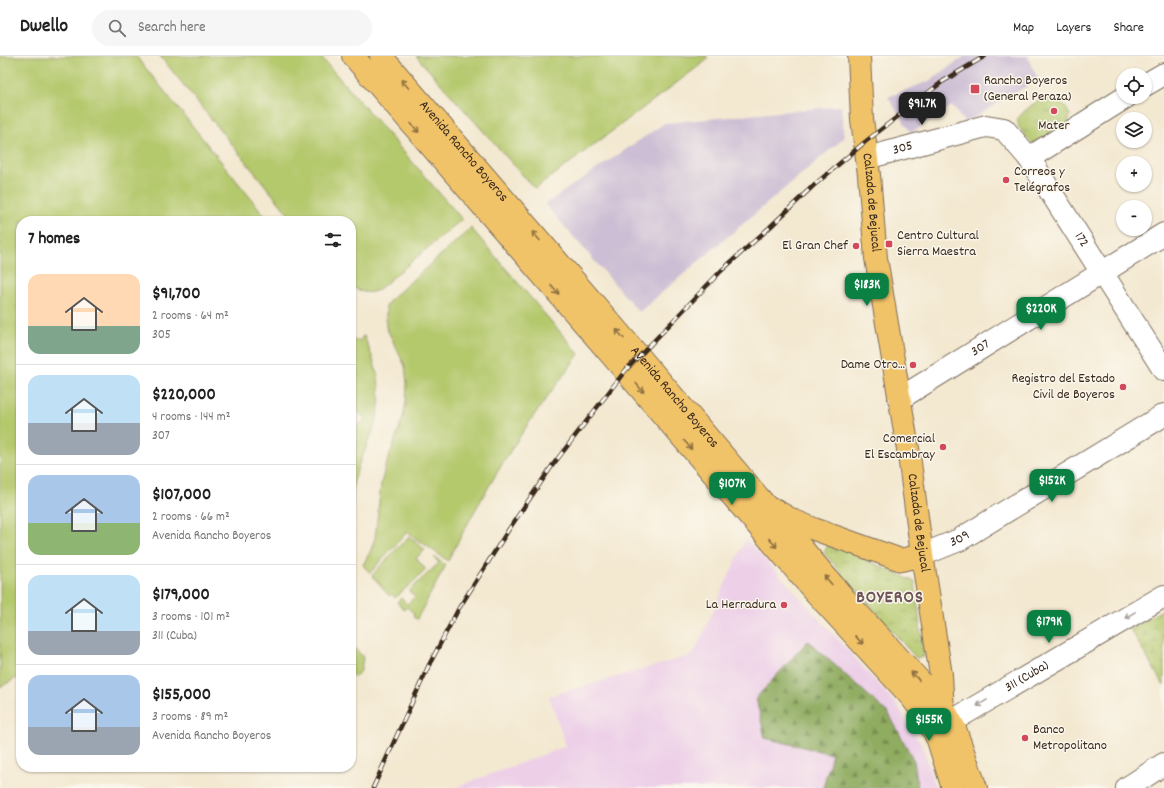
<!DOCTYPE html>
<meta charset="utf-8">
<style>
body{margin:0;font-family:Dekko,sans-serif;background:#f6f6f6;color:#222;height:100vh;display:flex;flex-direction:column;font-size:15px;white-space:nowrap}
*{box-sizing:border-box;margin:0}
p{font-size:13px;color:#767676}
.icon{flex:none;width:22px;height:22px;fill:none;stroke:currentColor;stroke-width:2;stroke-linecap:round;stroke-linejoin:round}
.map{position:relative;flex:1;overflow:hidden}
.details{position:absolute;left:16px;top:160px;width:340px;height:556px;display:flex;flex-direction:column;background:#fff;border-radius:16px;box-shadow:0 1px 3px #0004}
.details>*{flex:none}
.fabs{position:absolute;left:1116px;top:12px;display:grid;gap:8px}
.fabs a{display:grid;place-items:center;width:36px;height:36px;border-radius:50%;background:#fff;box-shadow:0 1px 3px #0004;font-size:20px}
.price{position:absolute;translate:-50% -34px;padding:0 9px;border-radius:8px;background:#0b8043;color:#fff;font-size:13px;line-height:26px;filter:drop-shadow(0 1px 2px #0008)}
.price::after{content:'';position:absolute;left:50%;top:24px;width:12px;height:9px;margin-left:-6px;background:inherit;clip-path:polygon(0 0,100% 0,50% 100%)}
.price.on{background:#222;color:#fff}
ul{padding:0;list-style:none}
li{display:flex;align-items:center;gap:12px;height:100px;padding:0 12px}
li+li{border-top:1px solid #e0e0e0}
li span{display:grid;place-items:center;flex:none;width:112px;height:80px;border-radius:12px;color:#555}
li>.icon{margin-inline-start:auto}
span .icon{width:48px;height:48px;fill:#fffc;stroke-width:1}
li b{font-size:17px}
h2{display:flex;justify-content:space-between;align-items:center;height:48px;padding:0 12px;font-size:17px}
header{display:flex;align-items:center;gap:24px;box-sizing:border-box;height:56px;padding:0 20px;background:#fff;border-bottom:1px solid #e0e0e0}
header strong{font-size:19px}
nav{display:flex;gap:22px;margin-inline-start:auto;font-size:14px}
.search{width:280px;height:36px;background:#f6f6f6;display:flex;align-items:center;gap:10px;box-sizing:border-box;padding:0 14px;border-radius:22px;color:#767676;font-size:15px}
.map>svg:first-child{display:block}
.built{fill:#edd0e8}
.industrial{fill:#ccbed4}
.grass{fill:#b4c86c;stroke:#787945}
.forest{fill:url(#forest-firs);stroke:#656b3f}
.wetland{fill:url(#wetland-marsh);stroke:#787945}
.park{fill:url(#park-tufts);stroke:#787945}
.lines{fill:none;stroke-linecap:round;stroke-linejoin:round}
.minor-casing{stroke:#7b6c5c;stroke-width:24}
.major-casing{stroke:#7b6c5c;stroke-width:24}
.minor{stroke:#fff;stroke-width:22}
.major{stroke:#f1c369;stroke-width:22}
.rail-casing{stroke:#3b2a1e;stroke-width:4.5}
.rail{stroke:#fbf7ec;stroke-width:3;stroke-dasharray:9;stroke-linecap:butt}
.oneway{stroke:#8d6f40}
.oneway2{stroke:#a79f9a}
.poi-dot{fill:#d1495b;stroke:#fbf7ec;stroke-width:1.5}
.labels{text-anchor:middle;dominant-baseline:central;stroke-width:3;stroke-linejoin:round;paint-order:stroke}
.poi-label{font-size:14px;fill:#3b2a1e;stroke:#fbf7ec;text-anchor:end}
.street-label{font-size:14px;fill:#3b2a1e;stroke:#fbf7ec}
.district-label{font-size:18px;font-weight:bold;letter-spacing:1px;fill:#6e565b;stroke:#fbf7ec}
</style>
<header>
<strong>Dwello</strong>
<div class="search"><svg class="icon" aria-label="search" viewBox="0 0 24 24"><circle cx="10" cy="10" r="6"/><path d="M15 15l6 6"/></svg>Search here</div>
<nav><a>Map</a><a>Layers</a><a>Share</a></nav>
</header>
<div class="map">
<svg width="1164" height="732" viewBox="0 0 1164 732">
<defs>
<pattern id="forest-firs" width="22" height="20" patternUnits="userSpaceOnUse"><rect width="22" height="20" fill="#8fac60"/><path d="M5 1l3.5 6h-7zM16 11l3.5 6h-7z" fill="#768c4f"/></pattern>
<pattern id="wetland-marsh" width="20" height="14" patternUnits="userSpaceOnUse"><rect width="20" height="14" fill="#b4c86c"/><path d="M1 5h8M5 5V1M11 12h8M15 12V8" fill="none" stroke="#94a358"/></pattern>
<pattern id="park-tufts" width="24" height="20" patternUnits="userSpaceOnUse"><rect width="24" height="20" fill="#b4c86c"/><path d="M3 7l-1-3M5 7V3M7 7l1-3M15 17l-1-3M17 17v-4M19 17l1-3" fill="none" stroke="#94a358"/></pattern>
</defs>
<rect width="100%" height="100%" fill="#fbf7ec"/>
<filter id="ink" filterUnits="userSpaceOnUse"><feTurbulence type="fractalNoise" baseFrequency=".025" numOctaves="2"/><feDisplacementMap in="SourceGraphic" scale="8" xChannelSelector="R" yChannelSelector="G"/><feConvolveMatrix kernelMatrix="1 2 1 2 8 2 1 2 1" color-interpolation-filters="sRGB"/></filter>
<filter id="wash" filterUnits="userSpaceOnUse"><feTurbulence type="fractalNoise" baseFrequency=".012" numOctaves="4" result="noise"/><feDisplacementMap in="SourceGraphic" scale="16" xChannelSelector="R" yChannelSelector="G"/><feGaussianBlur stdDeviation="0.9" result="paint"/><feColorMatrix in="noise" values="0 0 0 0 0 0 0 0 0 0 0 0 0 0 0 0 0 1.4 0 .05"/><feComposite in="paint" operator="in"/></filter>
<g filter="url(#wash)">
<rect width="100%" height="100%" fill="#f3e8d0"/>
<path class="built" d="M746 482 896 648 923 692 935 732H454L566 690 549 640 693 599Z"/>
<path class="industrial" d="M965 0H1029L1028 2 1038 23 965 67 952 50 911 77 888 41 929 25Z
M841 50 844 82 639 256 545 148 665 67Z"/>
<path class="grass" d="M0 0H136L269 165H21V626L17 622 0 631Z
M160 0H320L462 163 378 234C367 239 361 236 351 230V165H294Z
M416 0H707V4L535 133Z
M471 172 579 298C560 325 538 352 520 380 494 420 470 462 448 505L407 476 370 517 363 509 371 494 375 482 381 428 385 412 403 362 406 346 407 327 405 310 386 271V250L390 244Z
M363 280H364C376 309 385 334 376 366 370 385 360 402 355 421 351 435 354 452 351 467V377L365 363 351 347V282C354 285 357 286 360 284Z
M409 480 425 494 416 502 426 514 395 542 392 538 389 540 372 519Z
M434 501 446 509 417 563 413 561 414 558 407 551 404 554 397 546 401 542 407 548 415 541 409 535 439 507Z
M351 588 363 601 361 615 354 621 351 617Z"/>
<path class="forest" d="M808 585 889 658 914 705 918 732H823L832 698 765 682 756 642Z"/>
<path class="wetland" d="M1164 553V630L1130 573Z"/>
<path class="park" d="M1050 41C1061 44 1065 50 1070 59L1068 68 1039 88 1032 87 1027 82 1019 71 1017 63C1026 52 1037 44 1050 41Z
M833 488 915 526 924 601 916 602 824 497 827 491Z"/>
</g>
<g filter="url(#ink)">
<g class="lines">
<g class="minor-casing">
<g id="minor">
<path d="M1145 29 1164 18"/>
<path id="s1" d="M867 102 986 70 1004 73 1029 102 1164 314"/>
<path d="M1029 102 1126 41"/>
<path id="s2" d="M899 343 1164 178"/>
<path id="s3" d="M922 499 959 484 1164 359"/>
<path id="s4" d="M952 665 1164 540"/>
<path d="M1127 732 1164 708"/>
</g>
</g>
<g class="major-casing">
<g id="major">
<path d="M353 0 625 315 813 534 912 642 928 664 938 684 953 732"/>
<path id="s5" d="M381 0 639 300 845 543 942 649 955 673 976 732"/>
<path id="s6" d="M859 0 862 63 869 119 876 202 909 399 922 499 941 619 943 655"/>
<path d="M775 454 792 464 814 473 901 504 922 499"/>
</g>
</g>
<use href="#minor" class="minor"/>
<use href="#major" class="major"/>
<g class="rail-casing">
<path id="rail" d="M373 732 429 609 459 552 509 473 552 410 625 315 721 215 769 172 813 130 865 86 942 26 985 0"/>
</g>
<use href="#rail" class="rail"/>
</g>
<defs><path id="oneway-shaft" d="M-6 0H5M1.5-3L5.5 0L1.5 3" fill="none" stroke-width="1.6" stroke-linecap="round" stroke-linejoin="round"/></defs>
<g class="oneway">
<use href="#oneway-shaft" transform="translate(405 28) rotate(-131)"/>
<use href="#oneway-shaft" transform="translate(415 72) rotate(49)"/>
<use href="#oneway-shaft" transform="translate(536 180) rotate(-131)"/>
<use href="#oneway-shaft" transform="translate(555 234) rotate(49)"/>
<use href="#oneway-shaft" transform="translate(620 278) rotate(-131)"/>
<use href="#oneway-shaft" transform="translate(640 332) rotate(50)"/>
<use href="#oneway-shaft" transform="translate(688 389) rotate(50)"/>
<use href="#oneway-shaft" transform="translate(773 487) rotate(49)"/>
<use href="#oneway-shaft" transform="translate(828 524) rotate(-130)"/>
<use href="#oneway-shaft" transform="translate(859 584) rotate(47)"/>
<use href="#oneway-shaft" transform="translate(915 620) rotate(-133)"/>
</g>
<g class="oneway2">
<use href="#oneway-shaft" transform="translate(1130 559) rotate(149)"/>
<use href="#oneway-shaft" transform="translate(982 647) rotate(149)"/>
</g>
</g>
<g class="poi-dot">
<rect x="970" y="28" width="10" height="10" rx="2"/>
<circle cx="1054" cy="55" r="4"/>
<circle cx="1006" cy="124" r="4"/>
<rect x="885" y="184" width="8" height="8" rx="2"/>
<circle cx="856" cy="190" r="4"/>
<circle cx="913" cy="309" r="4"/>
<circle cx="1123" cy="331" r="4"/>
<circle cx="943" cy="391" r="4"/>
<circle cx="784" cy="549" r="4"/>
<circle cx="1025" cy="682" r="4"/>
</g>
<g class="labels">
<g class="poi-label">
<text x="984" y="25" text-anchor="start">Rancho Boyeros<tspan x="984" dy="16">(General Peraza)</tspan></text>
<text x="1054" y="70" text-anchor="middle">Mater</text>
<text x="1014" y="116" text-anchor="start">Correos y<tspan x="1014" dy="16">Telégrafos</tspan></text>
<text x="897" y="180" text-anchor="start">Centro Cultural<tspan x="897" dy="16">Sierra Maestra</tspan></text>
<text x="848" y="190">El Gran Chef</text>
<text x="905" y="309">Dame Otro...</text>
<text x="1115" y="323">Registro del Estado<tspan x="1115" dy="16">Civil de Boyeros</tspan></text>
<text x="935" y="383">Comercial<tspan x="935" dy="16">El Escambray</tspan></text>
<text x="776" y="549">La Herradura</text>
<text x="1033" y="674" text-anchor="start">Banco<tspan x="1033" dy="16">Metropolitano</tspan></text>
</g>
<g class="street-label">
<text stroke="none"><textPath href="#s1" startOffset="37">305</textPath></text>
<text stroke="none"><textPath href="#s5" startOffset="126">Avenida Rancho Boyeros</textPath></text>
<text stroke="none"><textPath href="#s6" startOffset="147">Calzada de Bejucal</textPath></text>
<text stroke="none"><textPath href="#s1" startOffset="277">172</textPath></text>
<text stroke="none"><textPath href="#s2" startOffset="96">307</textPath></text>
<text stroke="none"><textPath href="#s5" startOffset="450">Avenida Rancho Boyeros</textPath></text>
<text stroke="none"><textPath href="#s6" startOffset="471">Calzada de Bejucal</textPath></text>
<text stroke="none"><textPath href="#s3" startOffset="41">309</textPath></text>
<text stroke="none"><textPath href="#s4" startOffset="87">311 (Cuba)</textPath></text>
</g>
<g class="district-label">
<text x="890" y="542">BOYEROS</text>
</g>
</g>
</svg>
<div class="fabs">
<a><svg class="icon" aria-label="locate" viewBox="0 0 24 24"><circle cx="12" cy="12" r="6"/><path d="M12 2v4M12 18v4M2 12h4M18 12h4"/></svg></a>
<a><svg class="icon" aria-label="layers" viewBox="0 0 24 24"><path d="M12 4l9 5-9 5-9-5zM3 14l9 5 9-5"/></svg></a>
<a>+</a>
<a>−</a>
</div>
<b class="price on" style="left:922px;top:70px">$91.7K</b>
<b class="price" style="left:867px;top:251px">$183K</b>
<b class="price" style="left:1041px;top:275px">$220K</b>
<b class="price" style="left:1052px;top:447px">$152K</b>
<b class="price" style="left:732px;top:450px">$107K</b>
<b class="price" style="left:1049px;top:588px">$179K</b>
<b class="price" style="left:929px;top:686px">$155K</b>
<section class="details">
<h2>7 homes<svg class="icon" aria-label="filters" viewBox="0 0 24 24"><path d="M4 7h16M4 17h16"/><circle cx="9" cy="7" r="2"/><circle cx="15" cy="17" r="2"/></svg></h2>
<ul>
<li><span style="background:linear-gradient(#ffd9b3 65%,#7fa58c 0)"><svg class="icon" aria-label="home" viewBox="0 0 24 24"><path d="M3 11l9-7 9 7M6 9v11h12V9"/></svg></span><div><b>$91,700</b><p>2 rooms · 64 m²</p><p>305</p></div></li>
<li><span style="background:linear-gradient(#bfe0f5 60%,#9aa5b1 0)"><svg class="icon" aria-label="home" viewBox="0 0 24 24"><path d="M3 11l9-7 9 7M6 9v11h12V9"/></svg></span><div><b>$220,000</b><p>4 rooms · 144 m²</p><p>307</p></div></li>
<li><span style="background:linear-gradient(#a9c7e8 60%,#8fb573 0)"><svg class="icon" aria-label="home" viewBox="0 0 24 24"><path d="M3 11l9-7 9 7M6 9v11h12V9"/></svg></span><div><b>$107,000</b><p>2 rooms · 66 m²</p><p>Avenida Rancho Boyeros</p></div></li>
<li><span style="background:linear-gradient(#bfe0f5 70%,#9aa5b1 0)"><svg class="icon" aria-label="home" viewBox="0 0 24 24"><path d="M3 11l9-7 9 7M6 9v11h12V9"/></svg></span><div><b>$179,000</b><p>3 rooms · 101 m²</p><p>311 (Cuba)</p></div></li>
<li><span style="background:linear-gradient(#a9c7e8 65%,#9aa5b1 0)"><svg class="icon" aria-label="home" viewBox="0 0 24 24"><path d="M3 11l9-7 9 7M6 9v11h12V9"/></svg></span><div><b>$155,000</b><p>3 rooms · 89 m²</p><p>Avenida Rancho Boyeros</p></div></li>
</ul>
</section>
</div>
